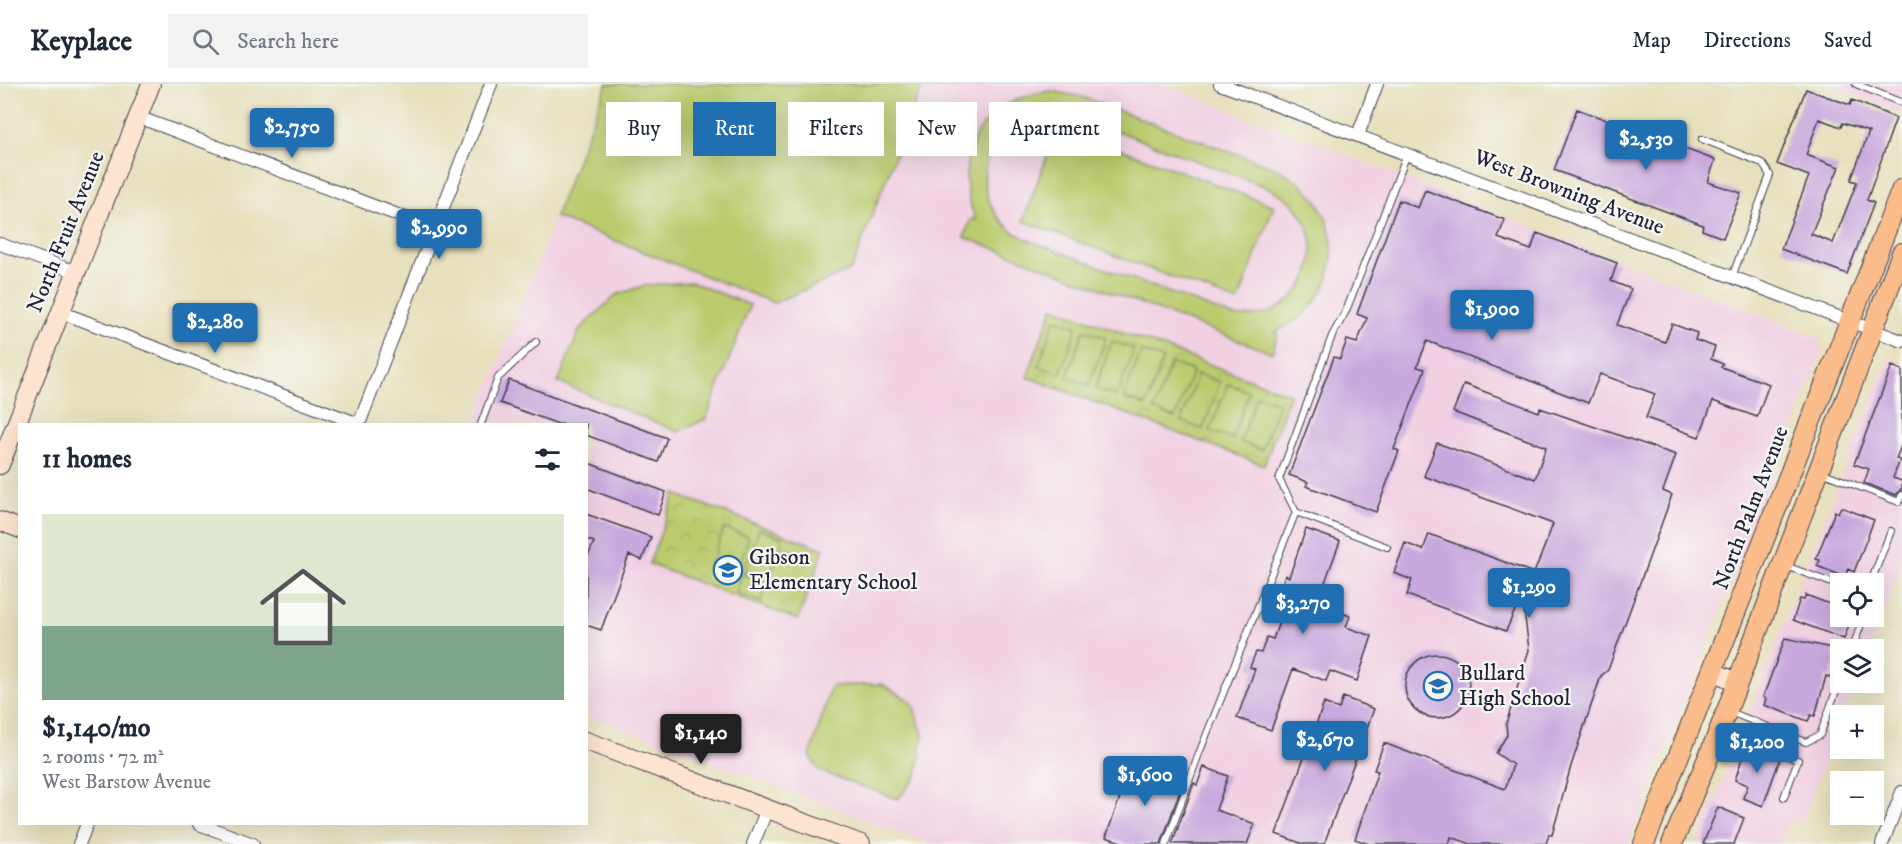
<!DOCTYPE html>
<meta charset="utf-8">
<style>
body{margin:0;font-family:"IM FELL DW Pica",serif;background:#f2f2f3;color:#1f2937;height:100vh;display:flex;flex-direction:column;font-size:22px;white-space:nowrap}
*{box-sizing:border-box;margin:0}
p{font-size:20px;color:#747a83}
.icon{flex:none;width:33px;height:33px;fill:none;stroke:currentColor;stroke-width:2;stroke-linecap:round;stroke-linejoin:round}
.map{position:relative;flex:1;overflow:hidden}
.panel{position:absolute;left:18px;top:339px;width:570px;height:402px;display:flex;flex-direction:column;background:#fff;border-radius:0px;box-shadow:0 6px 24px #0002}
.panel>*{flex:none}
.hud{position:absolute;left:606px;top:18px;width:570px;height:54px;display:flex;gap:12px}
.controls{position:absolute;left:1830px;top:489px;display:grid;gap:12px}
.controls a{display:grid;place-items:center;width:54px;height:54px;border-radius:0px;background:#fff;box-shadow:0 6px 24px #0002;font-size:30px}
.price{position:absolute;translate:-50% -51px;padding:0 14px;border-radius:6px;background:#1f6fb2;color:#fff;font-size:20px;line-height:39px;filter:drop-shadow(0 2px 3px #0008)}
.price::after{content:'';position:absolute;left:50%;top:36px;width:18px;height:14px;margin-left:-9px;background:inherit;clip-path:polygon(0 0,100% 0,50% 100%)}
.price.selected{background:#222;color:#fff}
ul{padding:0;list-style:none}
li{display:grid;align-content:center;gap:12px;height:318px;padding:0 24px}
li+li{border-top:2px solid #e0e1e3}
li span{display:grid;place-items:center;height:186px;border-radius:0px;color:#555}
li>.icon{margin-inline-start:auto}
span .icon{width:108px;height:108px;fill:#fffc;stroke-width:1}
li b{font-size:26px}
h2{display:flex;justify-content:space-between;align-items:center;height:72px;padding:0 24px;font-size:26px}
.chip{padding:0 21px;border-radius:0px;background:#fff;box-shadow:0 6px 24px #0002;font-size:21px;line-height:54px}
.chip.selected{background:#1f6fb2;color:#fff}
header{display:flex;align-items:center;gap:36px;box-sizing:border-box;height:84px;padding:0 30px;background:#fff;border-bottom:2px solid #e0e1e3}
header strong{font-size:28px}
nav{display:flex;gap:33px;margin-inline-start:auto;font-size:21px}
.search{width:420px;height:54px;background:#f2f2f3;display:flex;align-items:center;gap:15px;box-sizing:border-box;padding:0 21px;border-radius:0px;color:#747a83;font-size:22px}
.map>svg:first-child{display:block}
.built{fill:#f1d0e2;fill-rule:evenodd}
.park{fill:url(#park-crowns);stroke:#6e7654;stroke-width:1.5}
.garden{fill:#baca6c;stroke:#6e7654;stroke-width:1.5;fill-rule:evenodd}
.building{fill:#c9a9dd;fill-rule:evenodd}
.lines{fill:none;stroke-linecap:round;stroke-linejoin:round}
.lane-casing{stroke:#403e4e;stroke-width:8}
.street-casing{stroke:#403e4e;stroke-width:14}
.secondary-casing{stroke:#403e4e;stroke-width:20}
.primary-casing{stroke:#403e4e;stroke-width:22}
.lane{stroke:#fff;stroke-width:6}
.street{stroke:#fff;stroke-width:12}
.secondary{stroke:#fde4d0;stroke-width:18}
.primary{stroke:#f9bc8a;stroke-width:20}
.labels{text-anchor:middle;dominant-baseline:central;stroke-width:4.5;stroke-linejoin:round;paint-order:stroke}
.street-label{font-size:22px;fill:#22223b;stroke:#f6f6f2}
.poi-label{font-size:22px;fill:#22223b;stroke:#f6f6f2;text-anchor:start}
</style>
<header>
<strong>Keyplace</strong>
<div class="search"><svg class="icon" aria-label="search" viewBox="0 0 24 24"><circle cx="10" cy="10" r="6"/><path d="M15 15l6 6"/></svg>Search here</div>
<nav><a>Map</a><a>Directions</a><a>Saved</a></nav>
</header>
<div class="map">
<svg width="1902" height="760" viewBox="0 0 1902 760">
<defs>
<pattern id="park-crowns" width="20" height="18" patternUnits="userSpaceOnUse" patternTransform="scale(1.5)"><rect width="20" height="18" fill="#baca6c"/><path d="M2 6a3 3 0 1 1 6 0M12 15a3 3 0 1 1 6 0" fill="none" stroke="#a0ad5e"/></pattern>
</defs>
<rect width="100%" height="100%" fill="#f6f6f2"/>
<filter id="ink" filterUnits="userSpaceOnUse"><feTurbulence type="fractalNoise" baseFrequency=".0167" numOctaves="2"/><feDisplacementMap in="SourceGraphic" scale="12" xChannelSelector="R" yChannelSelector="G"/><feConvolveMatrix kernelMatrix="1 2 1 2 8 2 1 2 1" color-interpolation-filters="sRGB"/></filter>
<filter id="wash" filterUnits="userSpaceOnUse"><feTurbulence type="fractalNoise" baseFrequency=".008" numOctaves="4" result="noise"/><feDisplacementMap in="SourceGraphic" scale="24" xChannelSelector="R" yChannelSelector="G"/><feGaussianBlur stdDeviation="1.35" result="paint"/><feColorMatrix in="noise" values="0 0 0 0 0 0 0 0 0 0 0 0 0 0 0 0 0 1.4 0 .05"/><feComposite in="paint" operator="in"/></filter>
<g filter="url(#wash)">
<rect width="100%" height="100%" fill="#e7e0bc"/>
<path class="built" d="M923 0H1161L1818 253 1823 266 1628 760H930L587 631 586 340H474L555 133 774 219 851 186Z
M1830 0H1902V29L1830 1Z
M1888 275 1902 278V481L1869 565 1840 566V598L1856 599 1843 631 1840 632V639L1801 740 1789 736 1779 760H1697ZM1840 500H1874V532H1840Z"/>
<path class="park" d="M1053 223 1290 310 1264 381 1027 293Z
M675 410 824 465 798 536 649 480Z"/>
<path class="garden" d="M607 0H923L851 186 774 219 555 133Z
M1052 7 1082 13C1129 30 1176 48 1223 65 1249 75 1280 82 1301 100 1325 120 1336 151 1331 182 1326 213 1303 236 1275 248L1278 250 1272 269 964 153 971 135 976 136C948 72 982 13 1052 7ZM1052 27 1075 31 1269 104C1344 138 1314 242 1232 232L1028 156C959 124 976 33 1052 27Z
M1058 42 1274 122 1238 218 1023 137Z
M692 198 750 221 706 335 678 348 558 298 580 245 616 211 646 201Z
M1055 235 1077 243 1060 290 1038 282Z
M1084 246 1106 254 1089 301 1067 293Z
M1112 257 1134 265 1117 312 1095 305Z
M1141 267 1163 275 1146 322 1124 314Z
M1171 279 1193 287 1175 334 1154 326Z
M1198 290 1220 298 1203 345 1181 337Z
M1228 300 1249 308 1232 355 1210 347Z
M1257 311 1279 319 1262 366 1240 358Z
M724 444 749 453 733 496 708 487Z
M759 445 783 454 769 496 744 487Z
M742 490 767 499 761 518 736 509Z
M882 600 912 618 923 651 917 692 898 715 819 687 810 672 831 602Z"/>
<g id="blocks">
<path class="building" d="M1806 5 1850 21 1852 16 1896 34 1867 116 1874 119 1847 190 1781 165 1809 92 1777 80ZM1819 35 1841 43 1843 39 1869 48 1851 96 1857 98 1833 159 1811 150 1839 83 1806 71Z
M1577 25 1715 76 1708 98 1741 109 1723 154 1702 146 1703 141 1554 86Z
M1425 106 1505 136 1498 154 1531 166 1537 149 1617 179 1611 197 1631 205 1617 241 1665 258 1672 240 1697 249 1695 256 1715 263 1711 275 1723 280 1721 283 1769 300 1757 333 1713 317 1699 353 1646 334 1655 310 1600 290 1588 319 1427 257 1417 283 1425 285 1394 365 1399 367 1376 428 1306 402 1308 398 1289 391 1334 273 1340 275 1347 256 1357 259 1367 234 1357 230 1399 116 1418 124Z
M1892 282 1902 286V359L1896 375 1900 376 1893 394 1902 397V404L1896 411 1864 399 1869 385 1854 380Z
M509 296 667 354 658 378 586 351V340H558L500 319Z
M1464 300 1539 328 1540 324 1676 371 1663 407 1672 411 1608 586 1601 592 1571 682 1552 751 1549 750 1546 760H1471L1451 753 1449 760H1369L1355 755 1378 687 1374 686 1384 659 1505 705 1513 681 1496 669 1507 651 1506 640 1529 566 1522 510 1506 547 1407 511 1412 496 1394 489 1405 459 1423 466 1429 450 1534 489 1540 474 1553 440 1424 392 1437 359 1535 395 1546 363 1453 328Z
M586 378 666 408 658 431 586 404Z
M1841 423 1874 436 1854 488 1848 485 1845 493 1817 482 1820 476 1816 475 1835 427 1838 429Z
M586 430 651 453 642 476 629 471 601 546 586 541V477L594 458 586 455Z
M1306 445 1340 457 1317 520 1350 532 1346 543 1372 552 1357 597 1330 587 1326 597 1293 585 1271 646 1237 634 1255 585 1250 583 1256 568 1261 569 1267 553 1273 555 1282 530 1276 528 1283 507 1280 506 1285 491 1289 493Z
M1806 511 1840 524V532L1851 535 1844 555 1793 536 1800 515 1804 516Z
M1785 554 1836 565 1833 573 1837 575 1830 593 1826 592 1815 632 1811 631 1808 637 1764 621 1766 615 1763 613Z
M1405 602a32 32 0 1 1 64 0a32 32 0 1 1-64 0Z
M1343 613 1374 625 1324 760H1303L1276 750 1324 619 1339 625Z
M1751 664 1780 675 1763 722 1743 714 1748 701 1735 696 1745 665Z
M1132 679 1184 696 1161 760H1127L1106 753Z
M1204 683 1228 692 1216 726 1255 740 1247 760H1172L1194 699 1197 701Z
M1718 723 1744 734 1734 760H1703Z"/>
</g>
</g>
<g filter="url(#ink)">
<use href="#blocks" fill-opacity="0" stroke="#403e4e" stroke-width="1.5"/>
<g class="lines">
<g class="lane-casing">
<path id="lane" d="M1856 0 1902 19
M1702 55 1762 79 1770 91 1732 193
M481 340 498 294 536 258
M1821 388 1899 418 1902 411
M1296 428 1387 463
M1786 482 1840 502
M1870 500 1891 447
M1852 566 1864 532
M1730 628 1806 658 1820 651 1840 596
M1719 655 1749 656 1798 676 1784 713
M1166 760 1200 667 1296 428 1279 395 1332 252 1346 227 1407 70"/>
</g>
<g class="street-casing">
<path id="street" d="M1220 0 1902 257
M138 33 435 145
M1358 51 1377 0
M0 160 76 188
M60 228 359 340 491 0
M199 740 253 760
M79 760 87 740
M753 760 767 725
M1882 760 1902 708"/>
</g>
<g class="secondary-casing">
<path id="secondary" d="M0 381 151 0
M0 437 20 445
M1713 588 1738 598
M586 657 861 760"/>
</g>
<g class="primary-casing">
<path id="primary" d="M1644 760 1902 105
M1672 760 1716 655 1902 169"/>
</g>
<use href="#lane" class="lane"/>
<use href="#street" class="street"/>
<use href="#secondary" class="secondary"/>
<use href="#primary" class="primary"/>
</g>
</g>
<defs>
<g id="school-ring" transform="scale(1.5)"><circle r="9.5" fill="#f6f6f2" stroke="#1f6fb2" stroke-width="1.5"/><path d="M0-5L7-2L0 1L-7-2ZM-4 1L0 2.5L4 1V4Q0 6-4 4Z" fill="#1f6fb2"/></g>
</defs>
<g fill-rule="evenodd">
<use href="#school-ring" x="728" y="486"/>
<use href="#school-ring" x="1438" y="602"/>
</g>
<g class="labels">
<g class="street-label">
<text transform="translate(1569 108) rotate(21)">West Browning Avenue</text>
<text transform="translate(66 148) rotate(-68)">North Fruit Avenue</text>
<text transform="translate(1751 424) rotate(-69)">North Palm Avenue</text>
</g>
<g class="poi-label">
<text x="749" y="473">Gibson<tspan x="749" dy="25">Elementary School</tspan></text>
<text x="1459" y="589">Bullard<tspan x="1459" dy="25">High School</tspan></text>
</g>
</g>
</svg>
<div class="controls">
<a><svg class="icon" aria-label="locate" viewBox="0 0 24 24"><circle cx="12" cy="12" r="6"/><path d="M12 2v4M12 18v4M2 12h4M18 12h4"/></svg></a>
<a><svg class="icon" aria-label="layers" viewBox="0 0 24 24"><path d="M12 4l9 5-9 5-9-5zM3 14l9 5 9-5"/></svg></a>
<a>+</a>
<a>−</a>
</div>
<b class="price" style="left:292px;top:75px">$2,750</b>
<b class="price" style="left:1646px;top:87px">$2,530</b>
<b class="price" style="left:439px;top:176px">$2,990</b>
<b class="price" style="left:1492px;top:257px">$1,900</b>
<b class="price" style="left:215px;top:270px">$2,280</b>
<b class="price" style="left:1529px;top:535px">$1,290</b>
<b class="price" style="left:1303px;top:551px">$3,270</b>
<b class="price selected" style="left:701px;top:681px">$1,140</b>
<b class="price" style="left:1325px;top:688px">$2,670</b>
<b class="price" style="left:1757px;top:690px">$1,200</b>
<b class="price" style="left:1145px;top:723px">$1,600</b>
<div class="hud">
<a class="chip">Buy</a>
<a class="chip selected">Rent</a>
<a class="chip">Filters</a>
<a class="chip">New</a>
<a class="chip">Apartment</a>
</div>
<section class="panel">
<h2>11 homes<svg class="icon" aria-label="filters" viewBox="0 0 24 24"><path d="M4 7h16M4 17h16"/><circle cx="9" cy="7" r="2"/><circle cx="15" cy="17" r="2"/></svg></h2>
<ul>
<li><span style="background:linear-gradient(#dfe7d0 60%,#7fa58c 0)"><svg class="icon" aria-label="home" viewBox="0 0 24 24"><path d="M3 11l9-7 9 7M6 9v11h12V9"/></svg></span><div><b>$1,140/mo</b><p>2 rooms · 72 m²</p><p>West Barstow Avenue</p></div></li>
</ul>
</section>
</div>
